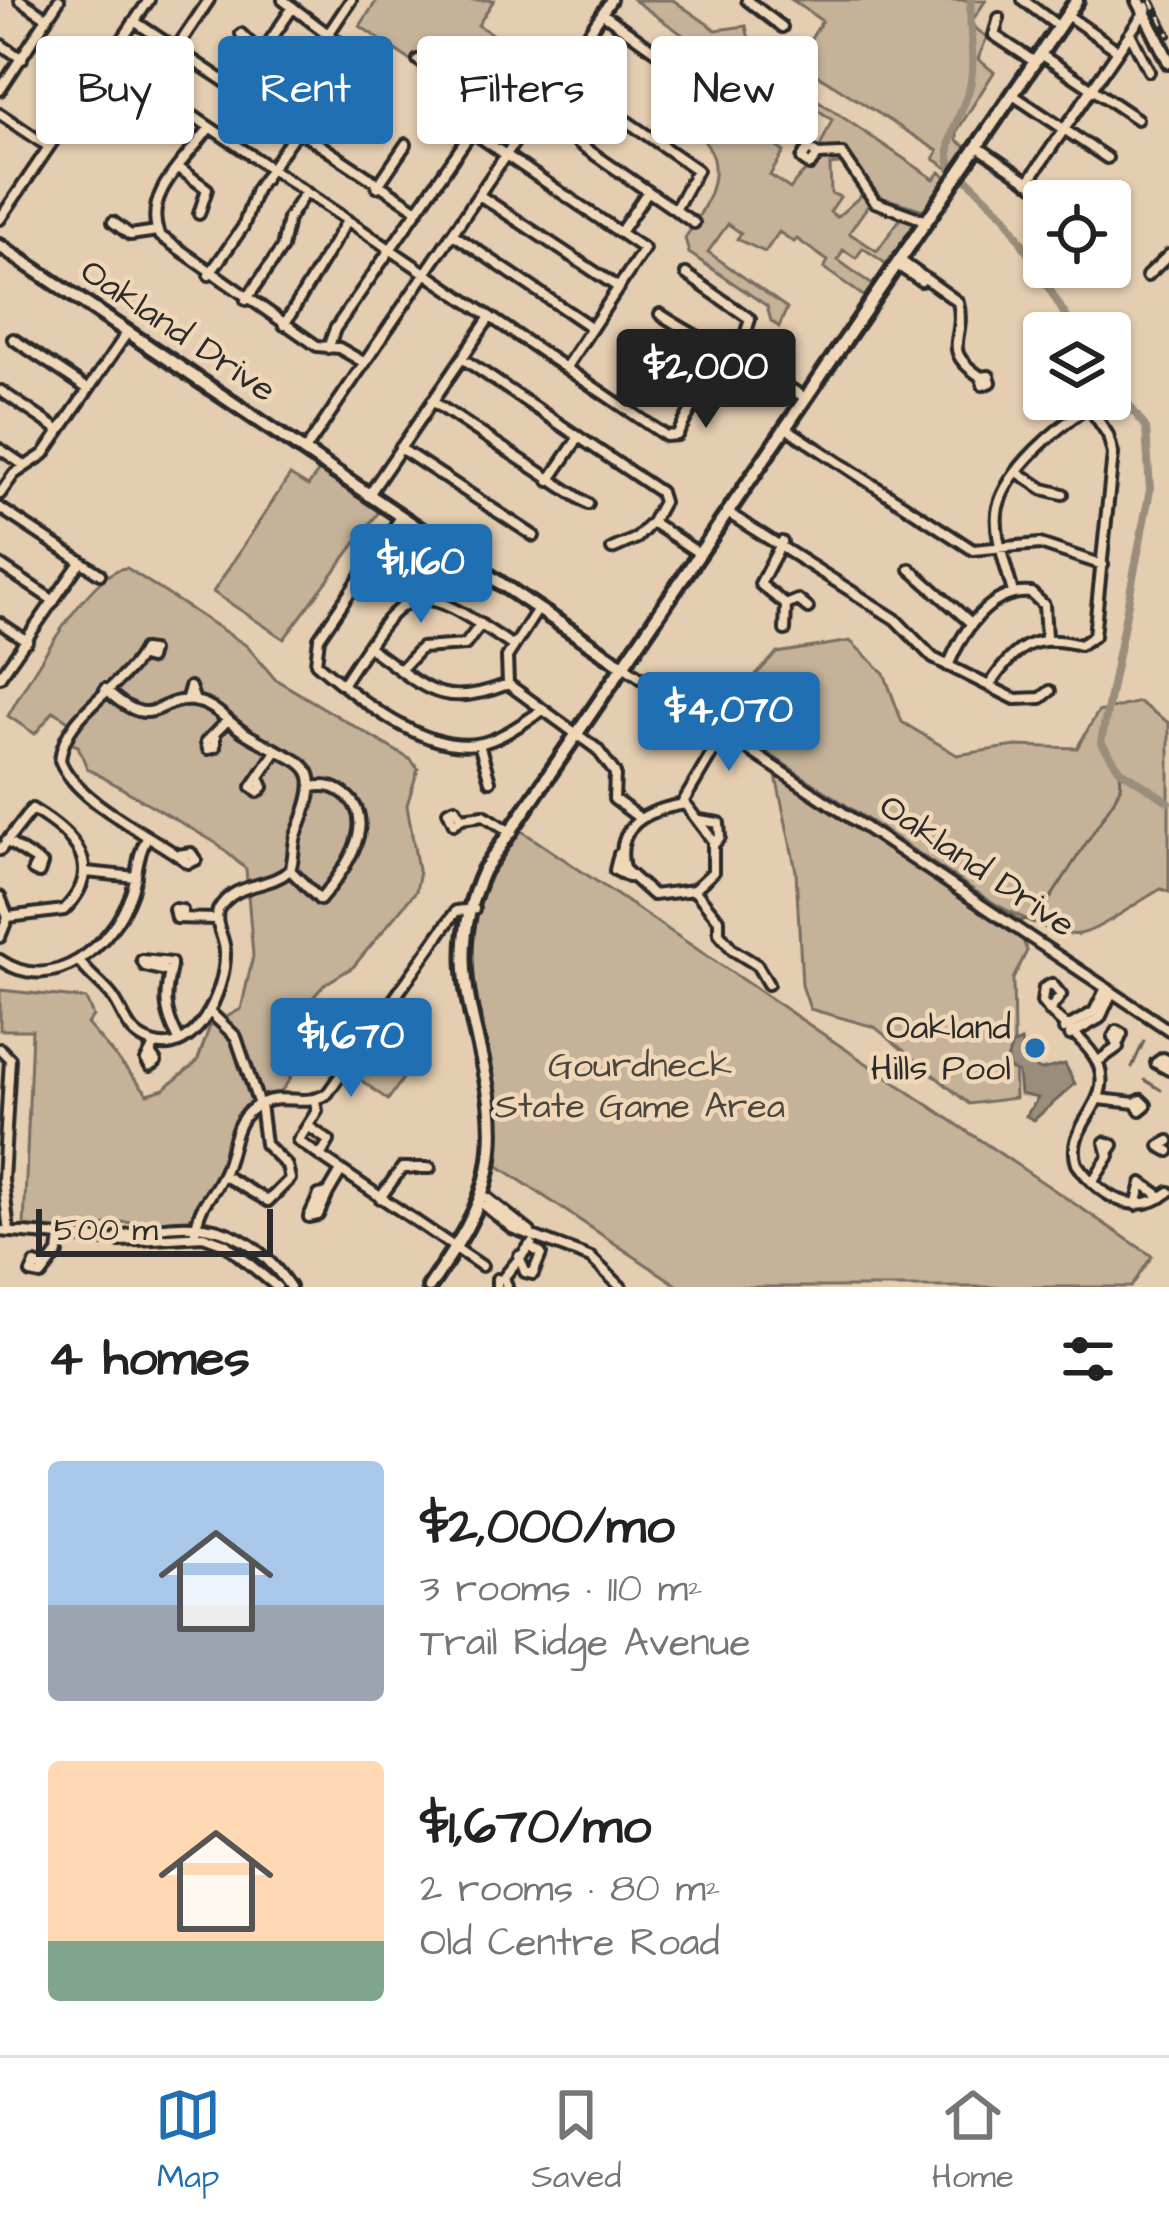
<!DOCTYPE html>
<meta charset="utf-8">
<style>
body{margin:0;font-family:"Architects Daughter",sans-serif;background:#f2f2f2;color:#222;height:100vh;display:flex;flex-direction:column;font-size:45px;white-space:nowrap}
*{box-sizing:border-box;margin:0}
p{font-size:39px;color:#767676}
.icon{flex:none;width:66px;height:66px;fill:none;stroke:currentColor;stroke-width:2;stroke-linecap:round;stroke-linejoin:round}
.map{position:relative;height:1287px;overflow:hidden}
.sheet{display:flex;flex-direction:column;background:#fff;flex:1}
.sheet>*{flex:none}
.banner{position:absolute;left:36px;top:36px;width:1098px;height:108px;display:flex;gap:24px}
.controls{position:absolute;left:1023px;top:180px;display:grid;gap:24px}
.controls a{display:grid;place-items:center;width:108px;height:108px;border-radius:12px;background:#fff;box-shadow:0 3px 9px #0004;font-size:60px}
.scale{position:absolute;left:36px;bottom:30px;width:237px;box-sizing:border-box;padding-left:12px;border:6px solid #2b2b2b;border-top:0;font-size:33px;line-height:42px;white-space:nowrap;color:#2b2b2b;-webkit-text-stroke:9px #f0d7b8;paint-order:stroke}
.price{position:absolute;translate:-50% -102px;padding:0 27px;border-radius:12px;background:#1f6fb2;color:#fff;font-size:39px;line-height:78px;filter:drop-shadow(0 3px 6px #0008)}
.price::after{content:'';position:absolute;left:50%;top:72px;width:36px;height:27px;margin-left:-18px;background:inherit;clip-path:polygon(0 0,100% 0,50% 100%)}
.price.selected{background:#222;color:#fff}
ul{padding:0;list-style:none}
li{display:flex;align-items:center;gap:36px;height:300px;padding:0 48px}
li span{display:grid;place-items:center;flex:none;width:336px;height:240px;border-radius:12px;color:#555}
li>.icon{margin-inline-start:auto}
span .icon{width:144px;height:144px;fill:#fffc;stroke-width:1}
li b{font-size:51px}
h2{display:flex;justify-content:space-between;align-items:center;height:144px;padding:0 48px;font-size:51px}
.tag{padding:0 42px;border-radius:12px;background:#fff;box-shadow:0 3px 9px #0004;font-size:42px;line-height:108px}
.tag.selected{background:#1f6fb2;color:#fff}
.menu{display:flex;justify-content:space-around;align-items:center;height:168px;border-top:3px solid #e0e0e0;background:#fff;font-size:33px;color:#767676}
.menu a{display:grid;justify-items:center;gap:6px}
.menu .selected{color:#1f6fb2}
.map>svg:first-child{display:block}
.green{fill:#c5b299;stroke:#786e62;stroke-width:3}
.water{fill:#9a8d7b;stroke:#6e665b;stroke-width:3}
.lines{fill:none;stroke-linecap:round;stroke-linejoin:round}
.stream{stroke:#6e665b;stroke-width:3}
.river{stroke:#9a8d7b;stroke-width:8}
.minor-casing{stroke:#2b2b2b;stroke-width:16}
.major-casing{stroke:#2b2b2b;stroke-width:20}
.minor{stroke:#f0d7b8;stroke-width:8}
.major{stroke:#f0d7b8;stroke-width:10}
.rail-casing{stroke:#2b2b2b;stroke-width:8}
.rail{stroke:#f0d7b8;stroke-width:3;stroke-dasharray:9;stroke-linecap:butt}
.poi-dot{fill:#1f6fb2;stroke:#f0d7b8;stroke-width:4.5}
.labels{text-anchor:middle;dominant-baseline:central;stroke-width:9;stroke-linejoin:round;paint-order:stroke}
.street-label{font-size:36px;fill:#2b2b2b;stroke:#f0d7b8}
.poi-label{font-size:36px;fill:#2b2b2b;stroke:#f0d7b8;text-anchor:end}
.park-label{font-size:36px;fill:#4a4641;stroke:#f0d7b8}
</style>
<div class="map">
<svg width="1169" height="1287" viewBox="0 0 1169 1287">
<rect width="100%" height="100%" fill="#e4cdb0"/>
<filter id="ink" filterUnits="userSpaceOnUse"><feTurbulence type="fractalNoise" baseFrequency=".00833" numOctaves="2"/><feDisplacementMap in="SourceGraphic" scale="24" xChannelSelector="R" yChannelSelector="G"/><feConvolveMatrix kernelMatrix="1 2 1 2 8 2 1 2 1" color-interpolation-filters="sRGB"/></filter>
<g filter="url(#ink)">
<path class="green" d="M377 0H494L478 25 539 65 518 96 532 107 504 147 487 135 488 113 360 26Z
M634 0H673L716 30 746 26 753 57 779 74 791 71 822 21 792 0H986L970 24 987 37 978 59 994 72 957 131V140L967 148 952 171 934 159 938 151 807 68 795 85 934 179 940 172 947 177 924 210 880 197 844 150 819 149 832 120 814 107 802 125 776 108 759 134 784 152 770 175 790 189C803 171 814 160 836 154L847 163 830 165 831 193 840 197 830 212 837 217 864 193 871 201 849 233 877 251 905 212 919 218 888 265 863 248 856 258 843 250 838 260 874 286 866 298 824 268 828 261 797 239 794 242 779 232 765 252 737 239 741 233 728 224 708 252 787 308 779 327 771 321 767 306 689 253 685 238C712 199 734 157 686 124L709 87 704 50Z
M321 468 381 509 284 639 213 592 290 475 308 486Z
M127 568 247 646 275 679 411 760 418 769 407 805 419 876 416 891 353 967 325 984 308 1003 290 1079 280 1093 254 1104 237 1124 225 1144 220 1175 189 1219 161 1224 119 1222 75 1232 24 1227 32 1030H0V990L86 999 93 1016 87 1024 148 1094 164 1089 197 1062 210 1026 241 1009 253 956 246 869 216 843 87 768 78 746 68 742 77 727 54 711 35 734 8 716C26 684 92 567 127 568Z
M850 641 884 673 902 722 957 755 1016 746 1077 748 1098 712 1139 702 1169 723V892L1161 889C1140 900 1100 930 1080 934 1026 945 785 766 730 728L731 700 777 653Z
M776 776 1023 940 1027 951 1013 979 1015 1098 969 1104 875 1027 810 1009 802 985 796 871Z
M516 827 1152 1256 1131 1287H680L494 1163C511 1027 415 968 516 827Z
M381 1022 388 1026 373 1049 401 1068 408 1058 418 1057 388 1100 348 1071Z"/>
<path class="water" d="M1021 1041 1025 1062 1041 1070 1065 1064 1075 1084 1034 1120 1026 1116 1038 1098 1020 1094 1018 1073 1005 1066 1012 1045Z"/>
<g class="lines">
<path class="stream" d="M757 746 1020 921 1041 913 1114 800 1121 786 1120 770
M1132 1067 1144 1041
M1145 1080 1161 1090"/>
<path class="river" d="M953 169C939 145 964 112 970 86 976 59 968 28 971 0
M965 177 1006 217 1076 333
M1110 379 1146 428 1150 490 1101 742 1120 770 1169 802"/>
<g class="minor-casing">
<path id="minor" d="M20 0 44 16
M283 0 345 47
M747 0 782 27
M1023 0 1059 27
M602 13 690 76
M1067 15 1117 50
M999 18 994 35 1035 62
M134 21 416 209
M1130 33 1149 71
M241 34 261 54
M0 44 22 59
M176 49 209 0
M1040 54 1137 119
M109 59 666 436 677 435 697 399 633 353
M418 60 522 133
M0 90 59 0
M236 91 293 7
M1013 95 1107 158
M546 97 584 123
M0 114 49 147
M450 117 644 249 566 367
M209 128C187 160 142 193 159 235L317 346 339 348 365 363
M978 147 1057 201
M818 155 810 165 802 159 808 148 818 155 842 154 875 202 927 221
M179 168 207 189 199 214
M1028 182 1148 7
M377 187 406 144
M479 195 619 288
M675 210 697 170 605 106 595 107 577 134 578 143 694 223
M0 219 149 0
M113 222 130 235 157 231
M621 231 648 191
M453 234 592 328
M901 261 958 302C967 341 938 348 981 377L989 376 991 382 983 385 981 377
M897 265 921 281
M686 274 750 319 739 355
M209 275 243 227 256 190 301 125 305 69 351 0
M1147 276 1169 255
M246 300 282 248 288 219 305 193
M660 314C708 346 757 365 805 398
M284 325 347 221
M13 339 88 389
M328 348 335 329 471 133
M462 358 660 492 663 502 652 522 700 554
M672 380 699 340
M1 391 60 431
M432 401 588 504
M786 428 973 550 1040 544 1103 565
M400 448 534 536
M0 449 25 466
M304 452 611 0
M1019 473 1043 489 1063 494
M549 481 579 437
M0 494 14 474 44 454 127 333
M368 496 490 317
M0 508 100 574
M728 513 895 619 933 658 1015 699 1041 698 1050 691
M401 517 319 638 316 663C356 697 426 756 482 743 503 738 522 723 540 712
M782 542 760 584 786 605
M612 549 637 538 652 522
M377 553 392 565 412 598
M0 565 54 601
M910 569 971 623
M1013 593C1007 568 992 532 998 507 1008 468 1057 428 1088 407
M786 605 798 600 808 608
M538 609 507 657 508 684 597 749 615 773 614 799 638 817
M0 623 27 641
M785 630 786 605
M367 646C424 685 437 712 508 684
M142 657 149 659 151 651 143 650C124 688 65 711 60 760 75 802 154 836 188 863L196 860 191 853 178 855
M623 666 1169 1030
M948 666C962 632 989 589 1031 593L1044 605 1046 637
M401 669 421 648 465 645 481 624
M0 677 81 561
M343 683C410 581 411 577 513 646
M991 683C1017 645 1034 633 1080 645L1094 636 1113 454 1108 435 1084 399
M186 701 190 687 195 701
M215 738V747L208 749 206 742 227 721
M479 744 490 781
M259 778 263 787 258 792 252 787 277 750
M682 804 724 733
M685 804 713 841V872L694 890 653 895 624 869C614 825 647 810 685 804Z
M461 818 454 824 448 811 455 808 461 818 484 815 512 833
M699 820 719 823 720 837 715 843
M6 841 42 864 39 873 33 870 37 863
M0 850 32 809C74 834 107 867 64 910L8 917
M619 854 615 870 629 877
M290 870 320 900C340 876 379 826 348 797 337 787 327 784 312 787
M86 872 136 877
M694 890 719 920V933L733 950 757 965 768 984
M0 897 8 917 0 937
M182 916V910L174 909 176 918 216 919
M0 960C54 997 112 945 131 894 138 876 136 857 146 840
M79 961C88 974 101 983 111 995 126 1014 125 1034 152 1043 197 1058 225 989 225 955 226 938 214 927 218 910 236 880 267 890 290 870 295 857 292 845 297 833 329 755 303 769 245 733 230 724 215 705 198 702 156 692 158 738 105 689
M170 972 145 966 142 960 171 963V967C164 997 164 1011 178 1038
M1049 1011 1061 995 1052 984 1044 988 1042 1002C1058 1023 1090 1042 1099 1066 1113 1106 1064 1125 1077 1164 1099 1195 1134 1219 1169 1192
M212 1014 236 1037 259 1105
M1064 1029 1094 1012 1106 988
M1070 1035 1100 1018 1112 992
M0 1049 10 1059 3 1180 9 1232
M152 1056 156 1062 150 1066 146 1060 155 1044
M1169 1061 1163 1058 1156 1063 1169 1070
M1097 1062 1118 1047 1113 1037 1117 1031 1122 1034 1119 1041
M1099 1099 1135 1103
M1141 1100 1146 1105 1140 1110 1135 1103Z
M315 1101 317 1111 298 1141 482 1266
M308 1126 329 1141 320 1156
M1169 1141 1160 1146 1169 1151
M223 1175 268 1201 290 1179 287 1166 265 1144 260 1104
M1093 1181 1109 1156 1105 1142 1113 1145 1109 1151
M328 1193 318 1215 309 1217 319 1195Z
M328 1193 341 1171
M380 1198 402 1168H430
M487 1198 530 1232
M1136 1205 1142 1183 1162 1197
M485 1206 512 1228 591 1258 621 1287
M0 1231 121 1241 203 1236 225 1244 277 1287
M194 1236C202 1196 207 1206 222 1176 236 1151 229 1118 262 1103 284 1093 305 1107 327 1094L456 911 474 909
M118 1237C191 1215 245 1221 290 1287
M519 1256 525 1272 533 1274 541 1254 529 1246
M43 1267 35 1264 31 1273 41 1275 58 1253 60 1237
M497 1279V1287
M507 1287 504 1277 531 1244"/>
</g>
<g class="major-casing">
<path id="major" d="M1138 0 1169 62
M0 246 623 666
M429 1287C453 1251 479 1215 488 1171 510 1062 429 988 484 870L1077 0"/>
</g>
<use href="#minor" class="minor"/>
<use href="#major" class="major"/>
<g class="rail-casing">
<path id="rail" d="M1151 0 1169 35"/>
</g>
<use href="#rail" class="rail"/>
</g>
</g>
<circle class="poi-dot" cx="1035" cy="1048" r="12"/>
<g class="labels">
<g class="street-label">
<text transform="translate(178 331) rotate(34)">Oakland Drive</text>
<text transform="translate(977 866) rotate(34)">Oakland Drive</text>
</g>
<g class="poi-label">
<text x="1011" y="1027">Oakland<tspan x="1011" dy="41">Hills Pool</tspan></text>
</g>
<g class="park-label">
<text x="640" y="1065">Gourdneck<tspan x="640" dy="41">State Game Area</tspan></text>
</g>
</g>
</svg>
<div class="controls">
<a><svg class="icon" aria-label="locate" viewBox="0 0 24 24"><circle cx="12" cy="12" r="6"/><path d="M12 2v4M12 18v4M2 12h4M18 12h4"/></svg></a>
<a><svg class="icon" aria-label="layers" viewBox="0 0 24 24"><path d="M12 4l9 5-9 5-9-5zM3 14l9 5 9-5"/></svg></a>
</div>
<div class="scale">500 m</div>
<b class="price selected" style="left:706px;top:431px">$2,000</b>
<b class="price" style="left:421px;top:626px">$1,160</b>
<b class="price" style="left:729px;top:774px">$4,070</b>
<b class="price" style="left:351px;top:1100px">$1,670</b>
<div class="banner">
<a class="tag">Buy</a>
<a class="tag selected">Rent</a>
<a class="tag">Filters</a>
<a class="tag">New</a>
</div>
</div>
<section class="sheet">
<h2>4 homes<svg class="icon" aria-label="filters" viewBox="0 0 24 24"><path d="M4 7h16M4 17h16"/><circle cx="9" cy="7" r="2"/><circle cx="15" cy="17" r="2"/></svg></h2>
<ul>
<li><span style="background:linear-gradient(#a9c7e8 60%,#9aa5b1 0)"><svg class="icon" aria-label="home" viewBox="0 0 24 24"><path d="M3 11l9-7 9 7M6 9v11h12V9"/></svg></span><div><b>$2,000/mo</b><p>3 rooms · 110 m²</p><p>Trail Ridge Avenue</p></div></li>
<li><span style="background:linear-gradient(#ffd9b3 75%,#7fa58c 0)"><svg class="icon" aria-label="home" viewBox="0 0 24 24"><path d="M3 11l9-7 9 7M6 9v11h12V9"/></svg></span><div><b>$1,670/mo</b><p>2 rooms · 80 m²</p><p>Old Centre Road</p></div></li>
</ul>
</section>
<nav class="menu">
<a class="selected"><svg class="icon" aria-label="map" viewBox="0 0 24 24"><path d="M3 6l6-2 6 2 6-2v14l-6 2-6-2-6 2zM9 4v14M15 6v14"/></svg>Map</a>
<a><svg class="icon" aria-label="saved" viewBox="0 0 24 24"><path d="M7 4h10v16l-5-4-5 4z"/></svg>Saved</a>
<a><svg class="icon" aria-label="home" viewBox="0 0 24 24"><path d="M3 11l9-7 9 7M6 9v11h12V9"/></svg>Home</a>
</nav>
